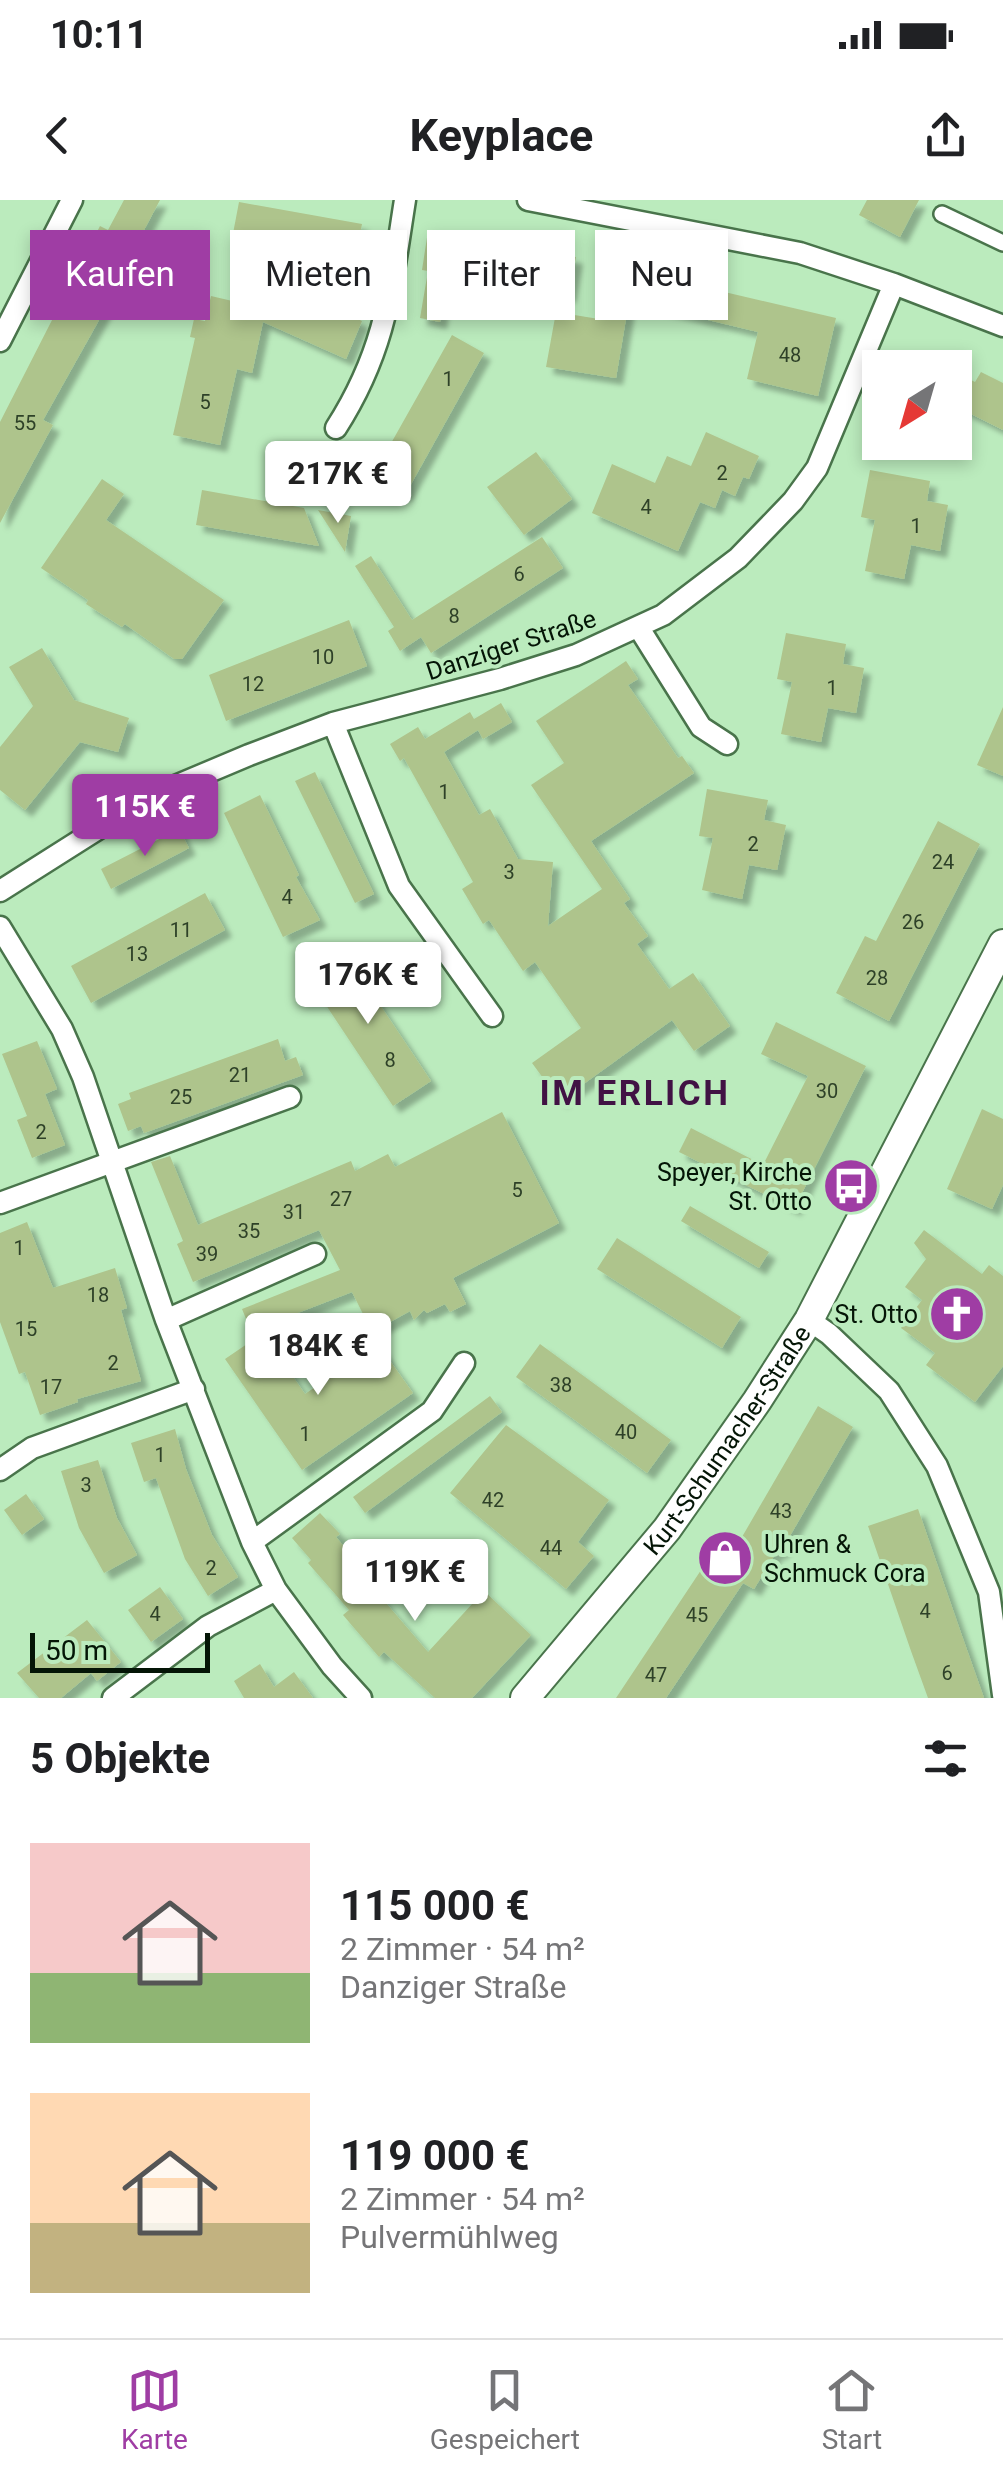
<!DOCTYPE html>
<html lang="de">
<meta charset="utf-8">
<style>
body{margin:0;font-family:Roboto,sans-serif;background:#f6f6f6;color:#202124;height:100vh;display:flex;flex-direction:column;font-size:38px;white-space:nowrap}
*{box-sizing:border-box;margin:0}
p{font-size:32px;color:#757577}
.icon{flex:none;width:55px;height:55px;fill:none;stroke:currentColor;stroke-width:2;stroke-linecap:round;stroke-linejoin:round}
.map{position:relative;height:1498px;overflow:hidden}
.side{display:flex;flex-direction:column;background:#fff;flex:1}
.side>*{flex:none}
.top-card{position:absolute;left:30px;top:30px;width:945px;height:90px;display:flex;gap:20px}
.needle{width:65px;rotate:217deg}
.fabs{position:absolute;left:862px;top:150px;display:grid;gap:20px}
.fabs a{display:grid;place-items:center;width:110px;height:110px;border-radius:0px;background:#fff;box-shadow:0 5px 15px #0003;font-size:50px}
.scale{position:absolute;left:30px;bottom:25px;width:180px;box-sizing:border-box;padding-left:10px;border:5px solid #041506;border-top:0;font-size:28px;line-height:35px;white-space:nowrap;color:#041506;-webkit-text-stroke:8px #bbebbd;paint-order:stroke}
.price{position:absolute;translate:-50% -85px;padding:0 22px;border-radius:10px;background:#fff;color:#222;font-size:32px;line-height:65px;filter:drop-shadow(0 2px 5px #0008)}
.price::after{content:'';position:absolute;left:50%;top:60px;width:30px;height:22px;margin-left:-15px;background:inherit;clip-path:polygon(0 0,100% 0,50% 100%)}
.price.active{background:#9f3da4;color:#fff}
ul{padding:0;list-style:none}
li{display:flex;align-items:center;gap:30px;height:250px;padding:0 30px}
li span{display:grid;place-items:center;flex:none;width:280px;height:200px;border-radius:0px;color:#555}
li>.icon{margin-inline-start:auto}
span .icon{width:120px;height:120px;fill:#fffc;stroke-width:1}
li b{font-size:42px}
h2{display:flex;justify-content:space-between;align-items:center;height:120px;padding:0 30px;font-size:42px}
.tag{padding:0 35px;border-radius:0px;background:#fff;box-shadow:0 5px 15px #0003;font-size:35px;line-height:90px}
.tag.active{background:#9f3da4;color:#fff}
.status{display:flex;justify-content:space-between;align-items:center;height:70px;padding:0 50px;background:#fff;direction:ltr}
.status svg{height:28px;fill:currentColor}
header{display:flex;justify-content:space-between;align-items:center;height:130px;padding:0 30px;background:#fff;font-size:45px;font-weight:700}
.tabs{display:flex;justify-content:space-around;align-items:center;height:140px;border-top:2px solid #e0e0e0;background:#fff;font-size:28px;color:#757577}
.tabs a{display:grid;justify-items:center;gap:5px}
.tabs .active{color:#9f3da4}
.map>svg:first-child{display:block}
.building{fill:#aec48c;filter:url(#shadow)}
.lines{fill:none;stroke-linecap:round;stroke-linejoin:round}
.pedestrian-casing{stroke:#49744b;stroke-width:20}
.minor-casing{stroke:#49744b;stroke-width:25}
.secondary-casing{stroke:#49744b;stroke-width:32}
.pedestrian{stroke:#fff;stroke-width:15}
.minor{stroke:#fff;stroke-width:20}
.secondary{stroke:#fff;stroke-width:28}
.labels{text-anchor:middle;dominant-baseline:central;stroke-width:8;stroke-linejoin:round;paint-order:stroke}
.number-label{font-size:20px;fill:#2e4128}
.street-label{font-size:25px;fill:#041506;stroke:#bbebbd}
.poi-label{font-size:25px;fill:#041506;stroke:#bbebbd;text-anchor:end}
.district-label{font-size:35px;font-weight:bold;letter-spacing:2.5px;fill:#411244;stroke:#bbebbd}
</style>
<div class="status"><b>10:11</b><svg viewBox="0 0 49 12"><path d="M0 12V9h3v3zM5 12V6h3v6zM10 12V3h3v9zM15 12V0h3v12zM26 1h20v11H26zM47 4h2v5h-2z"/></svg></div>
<header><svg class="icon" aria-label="back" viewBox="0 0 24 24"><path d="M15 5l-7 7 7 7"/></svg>Keyplace<svg class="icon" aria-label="share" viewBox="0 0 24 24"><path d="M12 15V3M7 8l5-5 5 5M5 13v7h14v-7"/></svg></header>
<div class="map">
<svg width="1003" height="1498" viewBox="0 0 1003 1498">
<defs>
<filter id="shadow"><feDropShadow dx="7" dy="7" stdDeviation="2.5" flood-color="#0004"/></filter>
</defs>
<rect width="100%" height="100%" fill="#bbebbd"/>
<path class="building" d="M124 0H160L136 45 140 47 43 220 53 225 0 323V222L100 26 108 30Z
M867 0H919L900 37 859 15Z
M239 2 362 24 354 66 231 44Z
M428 31 576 57 569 96 448 74 440 122 420 118 428 71 422 70Z
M624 45 639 48 635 71 836 118 818 196 747 179 758 132 629 101 616 178 546 167 556 112 605 120Z
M294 91 362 121 346 159 263 122 252 173 237 169 220 245 173 235 195 138 190 137 194 119 205 121 211 96 284 113Z
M452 135 484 153 405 295 372 277Z
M955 172 975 182 981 172 1003 183V230L955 206Z
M706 232 759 256 749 279 743 277 735 296 722 290 715 308 700 302 678 351 592 313 612 264 655 283 667 256 691 266Z
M536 252 572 299 524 335 487 287Z
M870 270 930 281 927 301 948 305 940 351 911 345 904 379 865 371 875 320 861 317Z
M102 279 124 294 106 320 224 400 182 459H174L125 424 122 427 86 404 88 400 41 368Z
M202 290 304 308 319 346 196 325Z
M318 310 351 316 345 352Z
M542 337 563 368 431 453 421 437 400 451 388 431 394 427 355 366 371 356 412 420Z
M349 420 367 466 226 521 209 475Z
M786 433 846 444 843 464 864 468 856 513 828 508 821 542 781 534 792 482 777 479Z
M42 448 74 500 129 518 118 552 80 542 25 610 0 590V547L33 506 9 467Z
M626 461 638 479 628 485 678 558 682 556 694 573 591 641 630 699 624 703 648 736 637 744 669 789 693 773 730 826 694 851 672 820 560 901 532 863 581 828 535 762 523 771 489 720 483 724 462 689 473 682 404 558 400 561 390 544 418 527 425 539 470 512 474 519 501 503 512 522 483 539 478 530 444 552 479 615 490 609 518 659 553 662 548 726 602 689 531 585 564 563 536 521Z
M1003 507V576L977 565Z
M315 572 374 694 355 703 295 581Z
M707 589 768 600 764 620 786 625 777 670 749 665 742 699 702 690 713 638 699 636Z
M260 595 299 675 296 677 320 720 283 737 224 613Z
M938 621 980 644 889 821 836 793 865 736 876 741Z
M179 629 189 648 111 689 101 669Z
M205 693 225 730 91 803 71 766Z
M342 748 431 881 393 906 304 772Z
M776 822 866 866 794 1009 679 952 691 928 763 965 808 876 761 854Z
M278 839 285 861 296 857 303 875 144 933 141 926 128 931 118 904 131 899 129 893Z
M37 841 57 889 45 894 65 945 32 958 17 920 27 916 2 854Z
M982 909 1003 919V985L992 1009 947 989Z
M502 912 559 1023 453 1078 466 1104 450 1112 445 1104 427 1113 424 1110 414 1120 410 1111 372 1132 352 1092 251 1131 242 1109 340 1070 319 1030 193 1082 177 1044 183 1041 151 962 170 956 198 1025 351 961 355 971 388 954 395 967Z
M690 1006 769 1052 759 1068 681 1021Z
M27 1022 53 1088 115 1068 127 1108 121 1110 141 1181 77 1199 78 1202 40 1215 25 1172 19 1174 0 1122V1033Z
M924 1030 982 1074 989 1065 1003 1076V1166L975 1202 926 1165 935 1153 901 1128 922 1100 905 1087 926 1059 914 1043Z
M617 1038 741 1117 722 1148 597 1069Z
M263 1133 305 1194 378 1144 413 1193 302 1270 225 1159Z
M540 1144 671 1240 647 1273 516 1177Z
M490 1196 502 1212 365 1313 353 1297Z
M818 1206 853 1227 780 1353 777 1351 754 1389 743 1383 666 1498H616L721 1340 735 1349Z
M506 1225 609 1300 578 1342 594 1356 566 1389 450 1293Z
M175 1229 186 1269 212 1335 238 1377 208 1396 185 1359 156 1278 144 1282 131 1243Z
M98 1260 117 1318 137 1355 104 1373 79 1328 61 1271Z
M26 1294 44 1319 22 1335 4 1310Z
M918 1309 961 1433 984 1498H928L911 1451 868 1326Z
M320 1313 340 1334 336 1337 377 1386 374 1389 428 1452 484 1391 531 1435 472 1498H435L384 1452 379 1457 343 1415 349 1410 308 1363 311 1360 292 1338Z
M160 1387 183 1419 151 1442 128 1410Z
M87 1420 121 1462 97 1481 91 1473 61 1498H39L17 1473Z
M260 1464 274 1487 294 1472 313 1498H244L234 1481Z"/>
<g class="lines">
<g class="pedestrian-casing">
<path id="pedestrian" d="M942 14 1003 43"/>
</g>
<g class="minor-casing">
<path id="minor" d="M528 0 800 53 894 84 1003 126
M0 141 72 0
M336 228C386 150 391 89 405 0
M639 428 701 527 727 544
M333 523 399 686 492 816
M0 691 109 622 173 587 249 555 333 523 500 479 576 455 663 415 738 358 793 301 817 268 894 84
M0 727 62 829 83 877 166 1120 252 1342 276 1390 332 1466 361 1498
M0 1003 290 897
M166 1120 315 1054
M809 1120 829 1134 889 1191 937 1266 989 1392 1003 1495
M0 1270 32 1248 194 1189
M252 1342 432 1211 464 1163
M113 1498 208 1426 276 1390"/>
</g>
<g class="secondary-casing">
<g id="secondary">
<path id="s1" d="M525 1498 667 1329 757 1201 809 1120 1003 744"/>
</g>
</g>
<use href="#pedestrian" class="pedestrian"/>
<use href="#minor" class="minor"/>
<use href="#secondary" class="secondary"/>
</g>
<defs>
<g id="bus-disc" transform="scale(2.875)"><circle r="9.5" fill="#9f3da4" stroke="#bbebbd"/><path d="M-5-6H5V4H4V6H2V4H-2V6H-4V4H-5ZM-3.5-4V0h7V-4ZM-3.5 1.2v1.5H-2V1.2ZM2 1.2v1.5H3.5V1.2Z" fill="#fff"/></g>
<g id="church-disc" transform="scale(2.875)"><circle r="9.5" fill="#9f3da4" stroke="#bbebbd"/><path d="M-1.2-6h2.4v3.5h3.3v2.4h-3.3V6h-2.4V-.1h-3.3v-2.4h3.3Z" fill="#fff"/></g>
<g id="shop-disc" transform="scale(2.875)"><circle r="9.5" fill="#9f3da4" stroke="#bbebbd"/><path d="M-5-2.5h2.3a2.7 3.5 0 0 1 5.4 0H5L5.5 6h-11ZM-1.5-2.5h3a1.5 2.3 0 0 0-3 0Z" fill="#fff"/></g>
</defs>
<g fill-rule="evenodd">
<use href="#bus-disc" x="851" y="986"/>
<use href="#church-disc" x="957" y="1114"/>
<use href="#shop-disc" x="725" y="1358"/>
</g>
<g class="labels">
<g class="number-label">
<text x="790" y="155">48</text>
<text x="448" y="179">1</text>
<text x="205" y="202">5</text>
<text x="25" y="223">55</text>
<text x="722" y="273">2</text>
<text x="646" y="307">4</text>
<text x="916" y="326">1</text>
<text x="519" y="374">6</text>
<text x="454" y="416">8</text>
<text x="323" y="457">10</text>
<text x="253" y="484">12</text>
<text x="832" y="488">1</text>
<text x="444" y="592">1</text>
<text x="753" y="644">2</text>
<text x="943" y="662">24</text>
<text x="509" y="672">3</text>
<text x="287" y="697">4</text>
<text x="913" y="722">26</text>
<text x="181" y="730">11</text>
<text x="137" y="754">13</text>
<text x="877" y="778">28</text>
<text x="390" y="860">8</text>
<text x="240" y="875">21</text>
<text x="827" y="891">30</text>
<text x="181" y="897">25</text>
<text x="41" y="932">2</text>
<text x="517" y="990">5</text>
<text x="341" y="999">27</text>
<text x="294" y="1012">31</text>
<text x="249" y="1031">35</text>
<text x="19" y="1048">1</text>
<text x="207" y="1054">39</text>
<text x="98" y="1095">18</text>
<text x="26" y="1129">15</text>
<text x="113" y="1163">2</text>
<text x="561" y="1185">38</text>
<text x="51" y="1187">17</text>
<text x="626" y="1232">40</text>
<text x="305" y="1234">1</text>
<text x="160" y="1255">1</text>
<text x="86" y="1285">3</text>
<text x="493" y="1300">42</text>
<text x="781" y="1311">43</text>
<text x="551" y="1348">44</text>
<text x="211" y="1368">2</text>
<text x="925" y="1411">4</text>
<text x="155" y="1414">4</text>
<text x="697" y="1415">45</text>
<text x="947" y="1473">6</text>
<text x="656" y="1475">47</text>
</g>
<g class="street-label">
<text transform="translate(511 445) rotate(-18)">Danziger Straße</text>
<text stroke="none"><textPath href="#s1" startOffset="328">Kurt-Schumacher-Straße</textPath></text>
</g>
<g class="poi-label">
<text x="812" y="972">Speyer, Kirche<tspan x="812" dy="29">St. Otto</tspan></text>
<text x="918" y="1114">St. Otto</text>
<text x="764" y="1344" text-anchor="start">Uhren &amp;<tspan x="764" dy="29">Schmuck Cora</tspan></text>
</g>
<g class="district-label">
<text x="635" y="893">IM ERLICH</text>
</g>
</g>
</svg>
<div class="fabs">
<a><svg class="needle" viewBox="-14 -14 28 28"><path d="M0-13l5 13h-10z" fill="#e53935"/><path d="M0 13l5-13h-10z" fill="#757577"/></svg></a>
</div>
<div class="scale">50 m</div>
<b class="price" style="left:338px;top:326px">217K €</b>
<b class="price active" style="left:145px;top:659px">115K €</b>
<b class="price" style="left:368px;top:827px">176K €</b>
<b class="price" style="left:318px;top:1198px">184K €</b>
<b class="price" style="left:415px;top:1424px">119K €</b>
<div class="top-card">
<a class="tag active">Kaufen</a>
<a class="tag">Mieten</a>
<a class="tag">Filter</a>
<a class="tag">Neu</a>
</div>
</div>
<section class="side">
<h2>5 Objekte<svg class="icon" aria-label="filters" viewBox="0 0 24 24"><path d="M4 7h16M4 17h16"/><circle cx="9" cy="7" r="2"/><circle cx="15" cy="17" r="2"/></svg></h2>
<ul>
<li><span style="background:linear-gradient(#f6c9c9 65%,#8fb573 0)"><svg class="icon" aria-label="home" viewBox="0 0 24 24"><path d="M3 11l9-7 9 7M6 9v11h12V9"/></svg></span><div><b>115 000 €</b><p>2 Zimmer · 54 m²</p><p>Danziger Straße</p></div></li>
<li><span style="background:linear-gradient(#ffd9b3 65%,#c2b280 0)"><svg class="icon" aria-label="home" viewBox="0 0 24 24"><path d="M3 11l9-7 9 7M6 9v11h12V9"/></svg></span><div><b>119 000 €</b><p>2 Zimmer · 54 m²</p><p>Pulvermühlweg</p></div></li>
</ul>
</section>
<nav class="tabs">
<a class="active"><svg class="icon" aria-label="map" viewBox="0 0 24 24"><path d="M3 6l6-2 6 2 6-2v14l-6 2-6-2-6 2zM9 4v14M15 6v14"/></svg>Karte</a>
<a><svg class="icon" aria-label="saved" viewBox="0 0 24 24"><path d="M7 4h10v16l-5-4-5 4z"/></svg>Gespeichert</a>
<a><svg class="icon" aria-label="home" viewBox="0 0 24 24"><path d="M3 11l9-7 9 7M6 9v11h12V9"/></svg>Start</a>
</nav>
